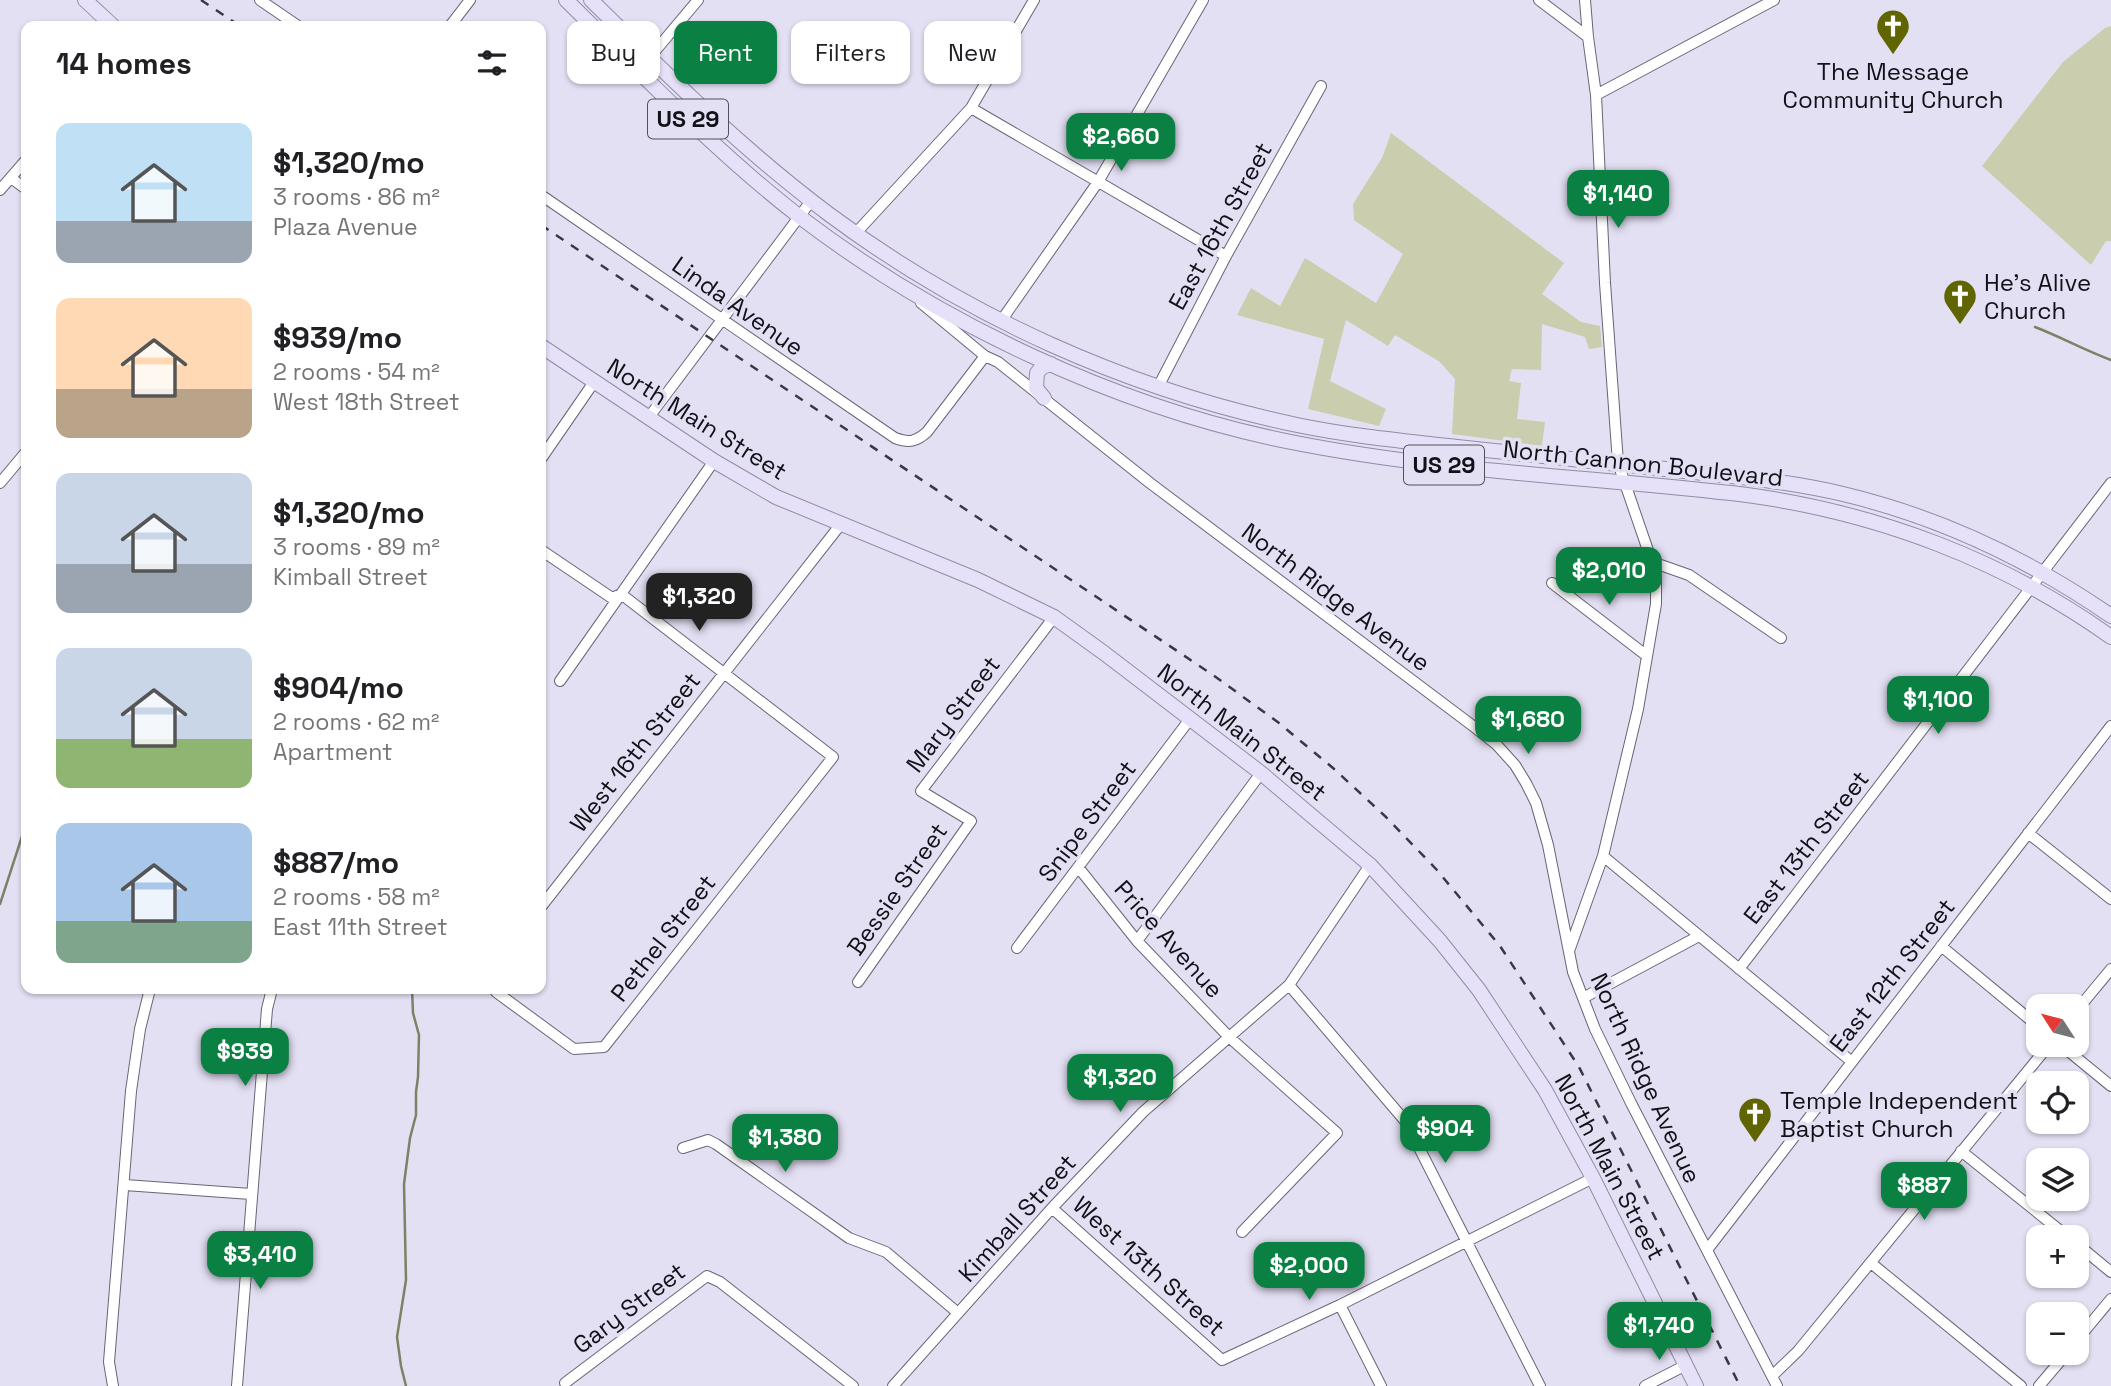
<!DOCTYPE html>
<meta charset="utf-8">
<style>
body{margin:0;font-family:"Space Grotesk",sans-serif;background:#f2f2f2;color:#202124;height:100vh;display:flex;flex-direction:column;font-size:26px;white-space:nowrap}
*{box-sizing:border-box;margin:0}
p{font-size:23px;color:#757577}
.icon{flex:none;width:38px;height:38px;fill:none;stroke:currentColor;stroke-width:2;stroke-linecap:round;stroke-linejoin:round}
.map{position:relative;flex:1;overflow:hidden}
.sheet{position:absolute;left:21px;top:21px;width:525px;height:973px;display:flex;flex-direction:column;background:#fff;border-radius:14px;box-shadow:0 2px 5px #0004}
.sheet>*{flex:none}
.top-card{position:absolute;left:567px;top:21px;width:665px;height:63px;display:flex;gap:14px}
.needle{width:46px;rotate:306deg}
.tools{position:absolute;left:2026px;top:994px;display:grid;gap:14px}
.tools a{display:grid;place-items:center;width:63px;height:63px;border-radius:14px;background:#fff;box-shadow:0 2px 5px #0004;font-size:35px}
.price{position:absolute;translate:-50% -60px;padding:0 16px;border-radius:14px;background:#0b8043;color:#fff;font-size:23px;line-height:46px;filter:drop-shadow(0 2px 4px #0008)}
.price::after{content:'';position:absolute;left:50%;top:42px;width:21px;height:16px;margin-left:-10px;background:inherit;clip-path:polygon(0 0,100% 0,50% 100%)}
.price.current{background:#222;color:#fff}
ul{padding:0;list-style:none}
li{display:flex;align-items:center;gap:21px;height:175px;padding:0 35px}
li span{display:grid;place-items:center;flex:none;width:196px;height:140px;border-radius:14px;color:#555}
li>.icon{margin-inline-start:auto}
span .icon{width:84px;height:84px;fill:#fffc;stroke-width:1}
li b{font-size:30px}
h2{display:flex;justify-content:space-between;align-items:center;height:84px;padding:0 35px;font-size:30px}
.chip{padding:0 24px;border-radius:14px;background:#fff;box-shadow:0 2px 5px #0004;font-size:24px;line-height:63px}
.chip.current{background:#0b8043;color:#fff}
.map>svg:first-child{display:block}
.green{fill:#caceae}
.lines{fill:none;stroke-linecap:round;stroke-linejoin:round}
.stream{stroke:#7e8265;stroke-width:2.5}
.minor-casing{stroke:#686576;stroke-width:12}
.major-casing{stroke:#918ba8;stroke-width:16}
.minor{stroke:#fff;stroke-width:10}
.major{stroke:#e6e1f9;stroke-width:14}
.rail{stroke:#3a3942;stroke-width:2.5;stroke-dasharray:9 9;stroke-linecap:butt}
.labels{text-anchor:middle;dominant-baseline:central;stroke-width:7;stroke-linejoin:round;paint-order:stroke}
.shield{fill:#e4e0f4;stroke:#514f5a;stroke-width:2}
.shield-label{font-size:23px;font-weight:bold;fill:#121118}
.poi-label{font-size:24px;fill:#121118;stroke:#e4e0f4;text-anchor:start}
.street-label{font-size:24px;fill:#121118;stroke:#e4e0f4}
</style>
<div class="map">
<svg width="2111" height="1386" viewBox="0 0 2111 1386">
<rect width="100%" height="100%" fill="#e4e0f4"/>
<path class="green" d="M2111 26V241H2106L2091 265 1982 166 2063 62 2105 28Z
M1391 133 1564 263 1542 294 1581 322 1600 326 1602 347 1589 349 1585 337 1542 324 1541 370 1512 369 1509 381 1521 383 1517 419 1545 422 1542 446 1452 434 1455 379 1440 362 1395 335 1388 346 1346 320 1330 381 1386 409 1379 426 1308 409 1324 339 1237 315 1251 288 1280 306 1305 258 1376 303 1403 254 1354 220 1353 204 1382 158Z"/>
<g class="lines">
<path class="stream" d="M2035 327C2061 337 2084 350 2111 360
M0 904 26 824
M406 1386 401 1366 397 1337 406 1280 404 1184 410 1138 416 1115V1092L418 1077 419 1035 413 1013 412 989"/>
<g class="minor-casing">
<path id="minor" d="M260 0 298 26
M1539 0 1588 37
M450 26 470 0
M637 69 650 57 698 0
M1596 95 1774 0
M971 108 1226 256
M11 178 26 189
M0 190 26 160
M541 195 895 438C909 443 916 442 927 432L985 356
M855 234 971 108 1034 0
M921 303 985 356 998 362 1150 483 1473 726 1496 744 1515 765 1526 783 1536 803 1548 845 1573 972 1595 1029 1631 1103 1777 1386
M1001 321 1098 182 1203 0
M1158 387 1226 256 1321 86
M649 417 811 201
M541 459 594 382
M0 483 26 452
M1652 562 1689 575 1781 638
M1552 583 1647 656
M560 681 714 461
M2028 833 2111 899
M1603 856 1852 1062
M1078 867 1137 941 1229 1037 1337 1133 1242 1232
M541 907 841 524
M1137 941 1261 773
M1941 946 2039 1027
M1017 948 1190 719
M1569 951 1603 856 1638 709 1656 604V580L1652 562 1618 463 1605 283 1596 95 1588 37 1585 0
M1739 969 2111 483
M858 982 971 821 921 791 1054 617
M1289 985 1406 1122 1540 1386
M496 989V992L574 1049 604 1047 833 757 621 594 612 598 541 550
M1583 998 1699 936
M2077 1010 2111 969
M2061 1045 2111 1086
M683 1148 708 1140 716 1144 849 1238 886 1252 958 1313
M1961 1151 2068 1237
M125 1185 251 1194
M1052 1208 1222 1360 1340 1305 1593 1178
M2077 1244 2111 1272
M1707 1250 2111 726
M1871 1263 2021 1386
M1340 1305 1381 1386
M2077 1340 2111 1299
M1772 1376 1798 1351 2049 1045
M565 1383 707 1276 720 1282 853 1386
M113 1386 109 1362 131 1091 140 1029 150 989
M237 1386 267 1009 272 989
M893 1386 1052 1208 1143 1112 1289 985 1370 865
M1645 1386 1686 1365
M2039 1386 2067 1353"/>
</g>
<g class="major-casing">
<path id="major" d="M85 0 113 26
M566 0C642 74 716 152 800 217 939 323 1119 408 1291 442 1441 472 1595 477 1747 495 1878 513 2003 560 2111 637
M591 0C667 75 744 151 830 215 967 317 1130 390 1297 425 1350 436 1403 441 1457 447 1530 455 1603 462 1675 470 1732 476 1788 481 1843 494 1939 517 2030 560 2111 616
M541 346 714 461 776 497 978 580 1054 617 1104 653 1261 773 1370 865 1440 941 1479 990 1545 1090 1593 1178 1696 1386
M1044 398 1036 388 1037 373 1042 367 1051 364"/>
</g>
<use href="#minor" class="minor"/>
<use href="#major" class="major"/>
<path class="rail" d="M201 0 240 26
M541 225 1213 675 1279 723 1333 768 1386 817 1436 869 1500 946 1579 1067 1740 1386"/>
</g>
<defs>
<g id="church-pin" transform="scale(1.75)"><path d="M0 17L-7.5 6A9.5 9.5 0 1 1 7.5 6Z" fill="#616501" stroke="#e4e0f4"/><path d="M-1.2-6h2.4v3.5h3.3v2.4h-3.3V6h-2.4V-.1h-3.3v-2.4h3.3Z" fill="#fff"/></g>
</defs>
<g fill-rule="evenodd">
<use href="#church-pin" x="1893" y="26"/>
<use href="#church-pin" x="1960" y="296"/>
<use href="#church-pin" x="1755" y="1114"/>
</g>
<g class="labels">
<g class="shield">
<rect x="648" y="99.5" width="80" height="39" rx="5"/>
<rect x="1404" y="445.5" width="80" height="39" rx="5"/>
</g>
<g class="shield-label">
<text x="688" y="119">US 29</text>
<text x="1444" y="465">US 29</text>
</g>
<g class="poi-label">
<text x="1893" y="71" text-anchor="middle">The Message<tspan x="1893" dy="28">Community Church</tspan></text>
<text x="1984" y="282">He's Alive<tspan x="1984" dy="28">Church</tspan></text>
<text x="1780" y="1100">Temple Independent<tspan x="1780" dy="28">Baptist Church</tspan></text>
</g>
<g class="street-label">
<text transform="translate(1220 226) rotate(-61)">East 16th Street</text>
<text transform="translate(738 306) rotate(35)">Linda Avenue</text>
<text transform="translate(697 419) rotate(32)">North Main Street</text>
<text transform="translate(1643 463) rotate(6)">North Cannon Boulevard</text>
<text transform="translate(1336 597) rotate(37)">North Ridge Avenue</text>
<text transform="translate(953 714) rotate(-53)">Mary Street</text>
<text transform="translate(1242 732) rotate(38)">North Main Street</text>
<text transform="translate(635 752) rotate(-52)">West 16th Street</text>
<text transform="translate(1087 821) rotate(-53)">Snipe Street</text>
<text transform="translate(1806 847) rotate(-52)">East 13th Street</text>
<text transform="translate(897 889) rotate(-55)">Bessie Street</text>
<text transform="translate(663 938) rotate(-52)">Pethel Street</text>
<text transform="translate(1169 939) rotate(48)">Price Avenue</text>
<text transform="translate(1892 975) rotate(-52)">East 12th Street</text>
<text transform="translate(1646 1078) rotate(65)">North Ridge Avenue</text>
<text transform="translate(1610 1167) rotate(62)">North Main Street</text>
<text transform="translate(1017 1218) rotate(-48)">Kimball Street</text>
<text transform="translate(1149 1266) rotate(42)">West 13th Street</text>
<text transform="translate(629 1308) rotate(-37)">Gary Street</text>
</g>
</g>
</svg>
<div class="tools">
<a><svg class="needle" viewBox="-14 -14 28 28"><path d="M0-13l5 13h-10z" fill="#e53935"/><path d="M0 13l5-13h-10z" fill="#757577"/></svg></a>
<a><svg class="icon" aria-label="locate" viewBox="0 0 24 24"><circle cx="12" cy="12" r="6"/><path d="M12 2v4M12 18v4M2 12h4M18 12h4"/></svg></a>
<a><svg class="icon" aria-label="layers" viewBox="0 0 24 24"><path d="M12 4l9 5-9 5-9-5zM3 14l9 5 9-5"/></svg></a>
<a>+</a>
<a>−</a>
</div>
<b class="price" style="left:1121px;top:173px">$2,660</b>
<b class="price" style="left:1618px;top:230px">$1,140</b>
<b class="price" style="left:1609px;top:607px">$2,010</b>
<b class="price current" style="left:699px;top:633px">$1,320</b>
<b class="price" style="left:1938px;top:736px">$1,100</b>
<b class="price" style="left:1528px;top:756px">$1,680</b>
<b class="price" style="left:245px;top:1088px">$939</b>
<b class="price" style="left:1120px;top:1114px">$1,320</b>
<b class="price" style="left:1445px;top:1165px">$904</b>
<b class="price" style="left:785px;top:1174px">$1,380</b>
<b class="price" style="left:1924px;top:1222px">$887</b>
<b class="price" style="left:260px;top:1291px">$3,410</b>
<b class="price" style="left:1309px;top:1302px">$2,000</b>
<b class="price" style="left:1659px;top:1362px">$1,740</b>
<div class="top-card">
<a class="chip">Buy</a>
<a class="chip current">Rent</a>
<a class="chip">Filters</a>
<a class="chip">New</a>
</div>
<section class="sheet">
<h2>14 homes<svg class="icon" aria-label="filters" viewBox="0 0 24 24"><path d="M4 7h16M4 17h16"/><circle cx="9" cy="7" r="2"/><circle cx="15" cy="17" r="2"/></svg></h2>
<ul>
<li><span style="background:linear-gradient(#bfe0f5 70%,#9aa5b1 0)"><svg class="icon" aria-label="home" viewBox="0 0 24 24"><path d="M3 11l9-7 9 7M6 9v11h12V9"/></svg></span><div><b>$1,320/mo</b><p>3 rooms · 86 m²</p><p>Plaza Avenue</p></div></li>
<li><span style="background:linear-gradient(#ffd9b3 65%,#b9a48a 0)"><svg class="icon" aria-label="home" viewBox="0 0 24 24"><path d="M3 11l9-7 9 7M6 9v11h12V9"/></svg></span><div><b>$939/mo</b><p>2 rooms · 54 m²</p><p>West 18th Street</p></div></li>
<li><span style="background:linear-gradient(#c9d6e8 65%,#9aa5b1 0)"><svg class="icon" aria-label="home" viewBox="0 0 24 24"><path d="M3 11l9-7 9 7M6 9v11h12V9"/></svg></span><div><b>$1,320/mo</b><p>3 rooms · 89 m²</p><p>Kimball Street</p></div></li>
<li><span style="background:linear-gradient(#c9d6e8 65%,#8fb573 0)"><svg class="icon" aria-label="home" viewBox="0 0 24 24"><path d="M3 11l9-7 9 7M6 9v11h12V9"/></svg></span><div><b>$904/mo</b><p>2 rooms · 62 m²</p><p>Apartment</p></div></li>
<li><span style="background:linear-gradient(#a9c7e8 70%,#7fa58c 0)"><svg class="icon" aria-label="home" viewBox="0 0 24 24"><path d="M3 11l9-7 9 7M6 9v11h12V9"/></svg></span><div><b>$887/mo</b><p>2 rooms · 58 m²</p><p>East 11th Street</p></div></li>
</ul>
</section>
</div>
